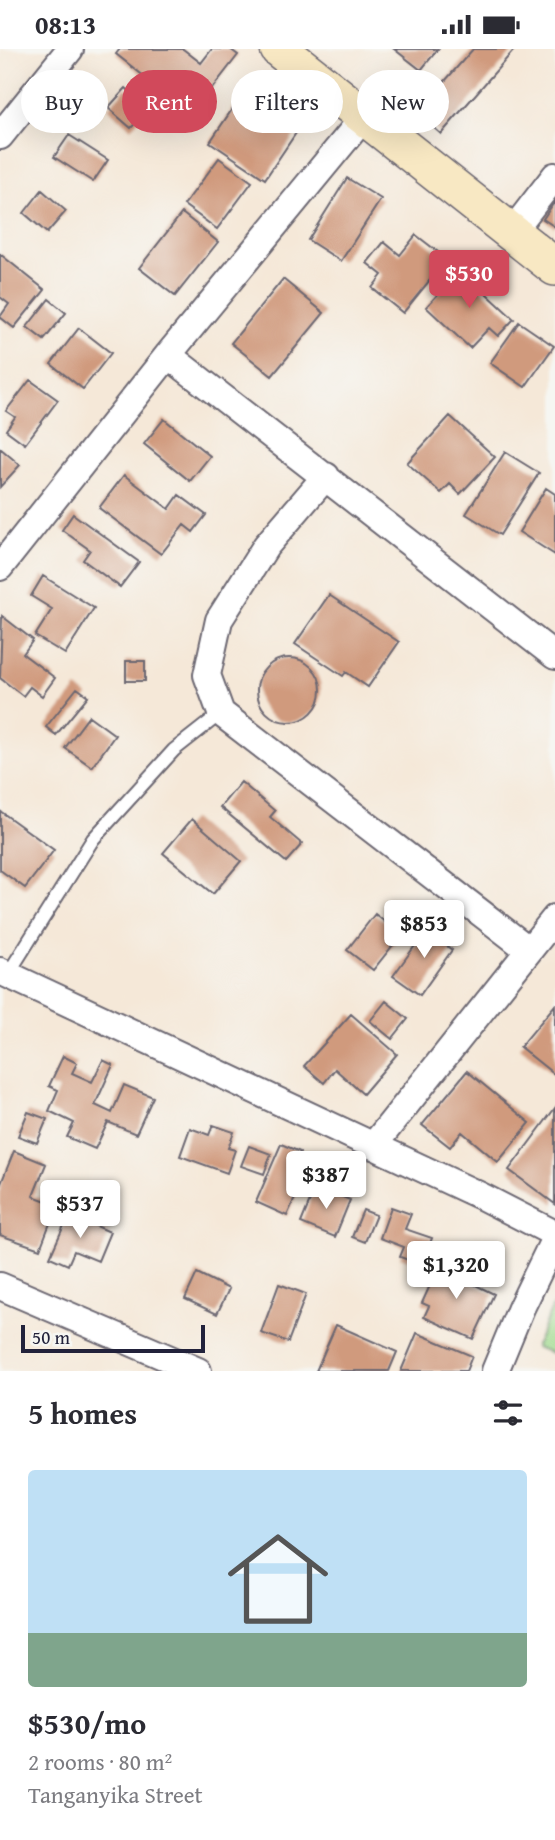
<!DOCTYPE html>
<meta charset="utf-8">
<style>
body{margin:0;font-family:"Gentium Book Plus",serif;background:#f7f7f7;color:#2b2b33;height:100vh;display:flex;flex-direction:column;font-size:26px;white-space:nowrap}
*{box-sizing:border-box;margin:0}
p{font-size:23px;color:#7c7c81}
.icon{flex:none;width:38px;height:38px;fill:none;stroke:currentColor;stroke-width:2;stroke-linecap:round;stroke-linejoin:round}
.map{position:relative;height:1322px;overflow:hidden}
.sheet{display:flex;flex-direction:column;background:#fff;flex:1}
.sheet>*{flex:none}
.hud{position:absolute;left:21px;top:21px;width:514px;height:63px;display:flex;gap:14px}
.scale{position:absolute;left:21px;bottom:18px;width:184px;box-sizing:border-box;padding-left:7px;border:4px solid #22223b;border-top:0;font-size:19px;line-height:24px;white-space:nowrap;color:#22223b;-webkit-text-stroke:5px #f6f6f2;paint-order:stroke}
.price{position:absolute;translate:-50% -60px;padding:0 16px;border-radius:7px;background:#fff;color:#222;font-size:23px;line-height:46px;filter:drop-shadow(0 2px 4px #0008)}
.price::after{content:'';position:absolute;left:50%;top:42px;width:21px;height:16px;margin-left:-10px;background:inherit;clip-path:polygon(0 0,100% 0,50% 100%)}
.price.current{background:#d1495b;color:#fff}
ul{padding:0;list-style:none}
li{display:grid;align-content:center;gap:14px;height:371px;padding:0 28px}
li span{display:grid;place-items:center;height:217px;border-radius:7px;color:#555}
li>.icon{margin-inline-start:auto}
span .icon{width:126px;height:126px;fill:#fffc;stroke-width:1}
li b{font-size:30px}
h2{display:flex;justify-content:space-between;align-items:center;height:84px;padding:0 28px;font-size:30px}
.pill{padding:0 24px;border-radius:32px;background:#fff;box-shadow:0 7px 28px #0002;font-size:24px;line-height:63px}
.pill.current{background:#d1495b;color:#fff}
.status{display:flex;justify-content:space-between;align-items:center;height:49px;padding:0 35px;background:#fff;direction:ltr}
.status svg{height:19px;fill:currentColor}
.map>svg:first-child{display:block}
.green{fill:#a0da8d;stroke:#617e64;stroke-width:2}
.building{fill:#d09a7d}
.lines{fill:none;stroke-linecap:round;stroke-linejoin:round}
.lane-casing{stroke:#6c6772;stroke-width:16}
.street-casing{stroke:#6c6772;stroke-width:30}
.secondary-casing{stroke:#6c6772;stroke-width:40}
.lane{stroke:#fff;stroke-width:12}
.street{stroke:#fff;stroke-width:26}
.secondary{stroke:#f8e8c3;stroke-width:37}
</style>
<div class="status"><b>08:13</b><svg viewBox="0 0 49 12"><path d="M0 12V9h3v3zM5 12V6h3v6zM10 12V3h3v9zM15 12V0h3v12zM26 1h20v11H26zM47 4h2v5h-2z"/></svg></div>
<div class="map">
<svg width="555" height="1322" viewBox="0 0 555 1322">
<rect width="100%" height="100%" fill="#f6f6f2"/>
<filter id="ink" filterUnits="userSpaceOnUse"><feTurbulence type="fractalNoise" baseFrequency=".0143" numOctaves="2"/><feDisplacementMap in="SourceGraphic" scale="14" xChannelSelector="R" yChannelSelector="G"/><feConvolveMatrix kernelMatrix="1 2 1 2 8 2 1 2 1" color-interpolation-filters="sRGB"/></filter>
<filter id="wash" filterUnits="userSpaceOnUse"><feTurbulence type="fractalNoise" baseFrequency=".00686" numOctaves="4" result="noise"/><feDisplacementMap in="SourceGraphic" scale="28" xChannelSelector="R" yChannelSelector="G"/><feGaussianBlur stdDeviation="1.57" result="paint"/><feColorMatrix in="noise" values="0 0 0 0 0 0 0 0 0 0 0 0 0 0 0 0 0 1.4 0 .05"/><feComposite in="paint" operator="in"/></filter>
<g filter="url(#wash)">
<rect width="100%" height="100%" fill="#f5e8d8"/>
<path class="green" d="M555 1252V1305L535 1298Z"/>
<g id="blocks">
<path class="building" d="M120 0H183L201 14 212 0H230L238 6 207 46 200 40 189 54 168 38 164 43 116 5Z
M394 0H438L421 21Z
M473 0H515L441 85 417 64Z
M126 39 149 59 131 79 108 59Z
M254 47 300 78 265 130 210 93 235 56 243 62Z
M69 86 108 111 93 133 54 108Z
M219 109 252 133 217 180 184 156Z
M347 129 381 150 341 212 308 191Z
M42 141 66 162 47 184 24 164Z
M555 152V178L543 170Z
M182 164 218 193 175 247 139 219Z
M416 186 447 210 403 264 372 239 382 226 367 214 384 193 400 206Z
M0 205 45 241 14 279 0 268 9 255 0 248Z
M461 221 514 270 498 287 489 279 470 299 426 258Z
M283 230 324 264 272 327 231 294Z
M49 250 66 264 44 291 27 278Z
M519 273 554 297 525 338 490 314Z
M79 279 111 304 83 340 51 315Z
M30 331 58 351 25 395 6 381 15 368 6 362Z
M450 367 495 408 460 445 450 435 441 444 407 414Z
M164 370 210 407 190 432 144 395Z
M0 399 20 416 0 438Z
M505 403 539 424 500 486 466 465Z
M124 426 169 460 179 446 206 466 193 483 184 476 161 505 99 459Z
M546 439 555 445V506L519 483Z
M73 465 139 513 120 538 83 511 90 501 62 481Z
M43 527 94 559 65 605 35 587 52 560 31 547Z
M329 546 399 593 368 638 346 623 343 627 295 595Z
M2 567 33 591 23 605 55 629 42 647 30 638 23 647 0 629Z
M257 641a32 32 0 1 1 64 0a32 32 0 1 1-64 0Z
M126 612H145V632H126Z
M77 639 88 647 56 686 46 678Z
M89 667 115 686 92 718 65 699Z
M241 733 275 762 270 768 302 795 286 813 220 758Z
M0 762 54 801 25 839 0 821Z
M192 770 241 812 213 845 163 804Z
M375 865 401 886 373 921 347 901Z
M433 872 447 881 439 891 452 901 420 946 393 927Z
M386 952 408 970 392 990 370 972Z
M555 956V1026L520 998Z
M351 965 397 1005 363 1045 335 1020 324 1034 304 1017Z
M63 1007 77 1014 72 1024 92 1033 103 1011 113 1016 95 1056 112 1064 124 1036 153 1048 136 1085 108 1073 95 1100 67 1088 74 1074 49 1062 58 1041 49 1037Z
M467 1022 530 1074 498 1113 462 1083 450 1098 422 1076Z
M555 1059V1155L509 1121Z
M28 1063 47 1070 37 1094 18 1087Z
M213 1076 234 1083 228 1099 235 1101 227 1124 180 1107 190 1079 209 1086Z
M281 1095 300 1103 292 1121 305 1127 287 1167 256 1153Z
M249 1097 271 1105 264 1125 241 1117Z
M14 1102 46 1115 33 1147 57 1156 40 1200 0 1186V1137Z
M316 1137 350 1151 335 1188 301 1174Z
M391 1158 411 1165 405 1180 432 1189 422 1216 400 1208 404 1198 380 1189Z
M363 1161 376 1166 365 1193 352 1188Z
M69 1165 110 1183 98 1212 74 1202 68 1216 50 1208Z
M442 1210 466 1222 463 1230 494 1245 473 1290 424 1268 429 1257 422 1254Z
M197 1224 229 1240 217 1265 185 1250Z
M279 1235 306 1245 288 1293 261 1284Z
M336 1276 397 1303 389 1322H316Z
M417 1284 472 1307 466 1322H401Z"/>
</g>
</g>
<g filter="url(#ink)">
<use href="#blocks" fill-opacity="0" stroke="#6c6772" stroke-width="2"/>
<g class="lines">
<g class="lane-casing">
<path id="lane" d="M8 925 93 790 174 701 221 664"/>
</g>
<g class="street-casing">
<path id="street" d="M0 87 70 0
M511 184 555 127
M168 306 555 607
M326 427 266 497 219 571 207 626 221 664 529 901
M0 518 168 306 364 68
M0 922 481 1147 555 1185
M373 1097 555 869
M0 1237 198 1322
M495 1322 521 1259 555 1189"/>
</g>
<g class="secondary-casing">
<path id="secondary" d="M279 0 555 218"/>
</g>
<use href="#lane" class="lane"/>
<use href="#street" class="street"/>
<use href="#secondary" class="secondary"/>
</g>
</g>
</svg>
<div class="scale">50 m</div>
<b class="price current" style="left:469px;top:261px">$530</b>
<b class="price" style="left:424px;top:911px">$853</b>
<b class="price" style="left:326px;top:1162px">$387</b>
<b class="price" style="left:80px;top:1191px">$537</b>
<b class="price" style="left:456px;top:1252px">$1,320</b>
<div class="hud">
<a class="pill">Buy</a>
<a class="pill current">Rent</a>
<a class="pill">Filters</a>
<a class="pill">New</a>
</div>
</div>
<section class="sheet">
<h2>5 homes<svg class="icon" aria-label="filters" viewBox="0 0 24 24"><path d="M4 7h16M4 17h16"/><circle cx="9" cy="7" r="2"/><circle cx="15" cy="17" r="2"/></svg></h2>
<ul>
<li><span style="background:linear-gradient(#bfe0f5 75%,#7fa58c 0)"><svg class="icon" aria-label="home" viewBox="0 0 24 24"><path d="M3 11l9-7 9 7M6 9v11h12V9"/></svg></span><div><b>$530/mo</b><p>2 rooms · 80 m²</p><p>Tanganyika Street</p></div></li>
</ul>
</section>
